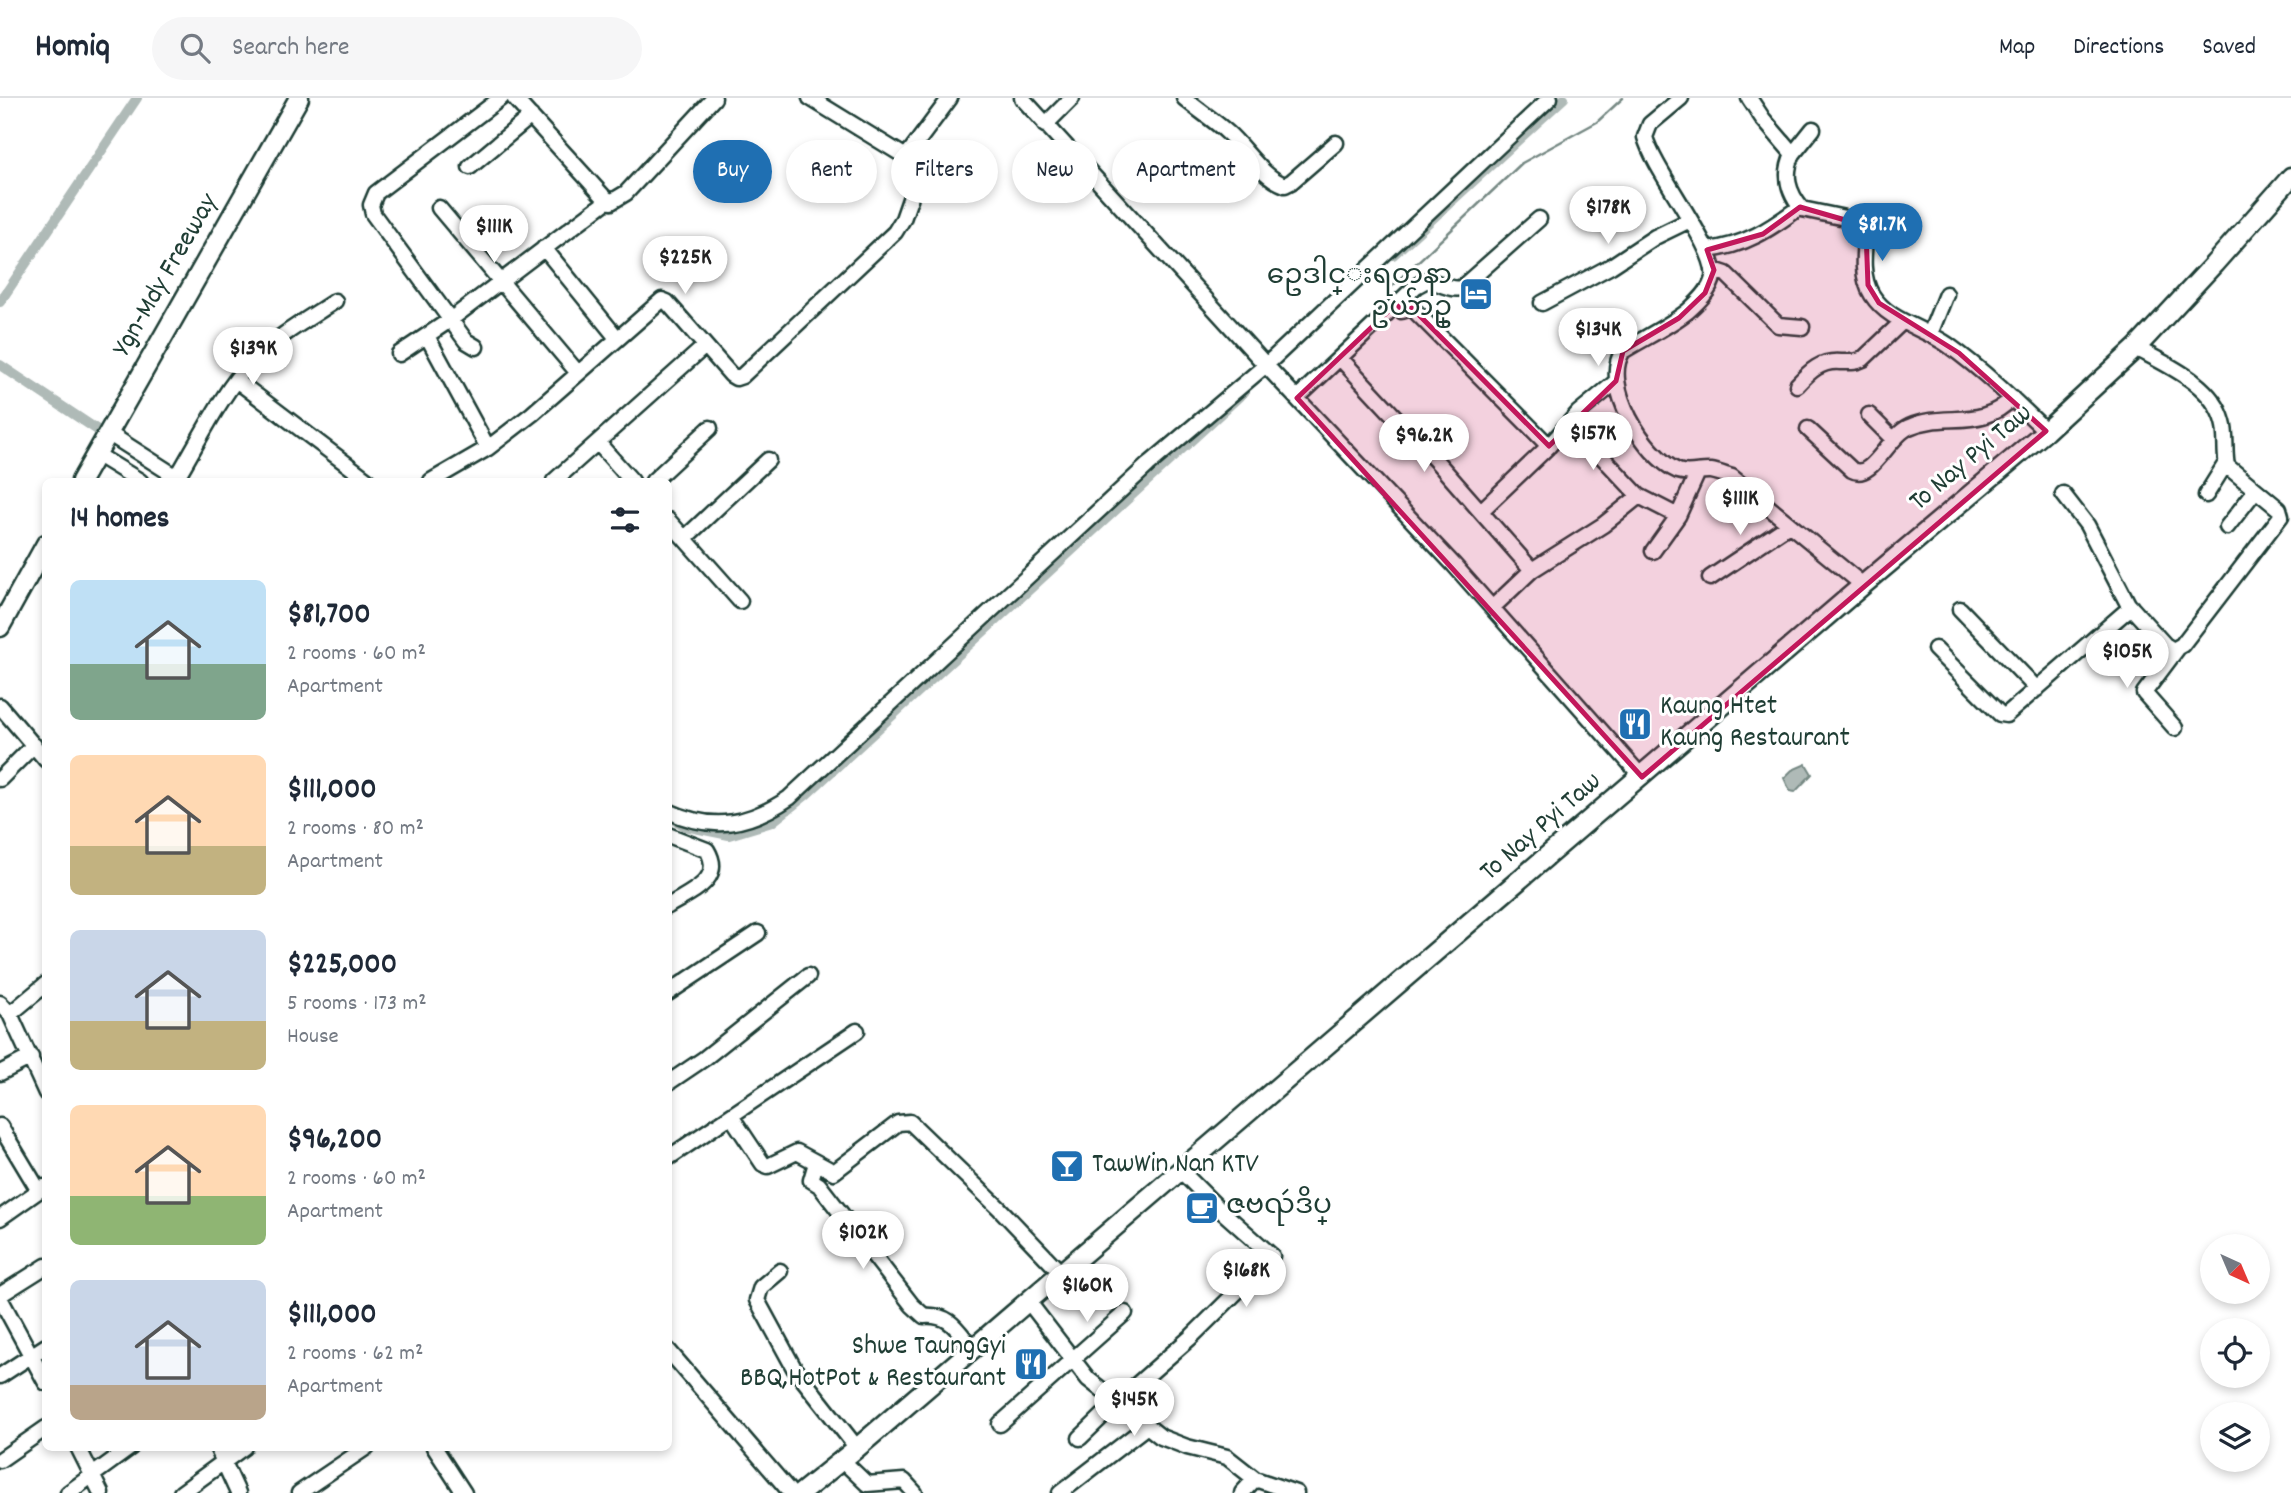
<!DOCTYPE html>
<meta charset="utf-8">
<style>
body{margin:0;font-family:Dekko,"Noto Sans Myanmar",sans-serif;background:#f6f6f7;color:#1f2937;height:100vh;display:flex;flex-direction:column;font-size:26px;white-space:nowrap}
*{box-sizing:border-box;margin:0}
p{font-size:23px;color:#747a83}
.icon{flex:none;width:38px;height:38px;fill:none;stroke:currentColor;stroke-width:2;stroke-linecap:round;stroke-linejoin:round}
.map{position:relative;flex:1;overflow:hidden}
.drawer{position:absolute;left:42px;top:380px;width:630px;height:973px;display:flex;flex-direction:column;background:#fff;border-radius:10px;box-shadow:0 4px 10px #0003}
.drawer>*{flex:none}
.banner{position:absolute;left:693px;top:42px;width:665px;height:63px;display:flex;gap:14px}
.needle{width:46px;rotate:136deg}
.fabs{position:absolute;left:2200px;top:1136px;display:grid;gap:14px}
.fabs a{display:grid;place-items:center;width:70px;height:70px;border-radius:50%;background:#fff;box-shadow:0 4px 10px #0003;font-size:35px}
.price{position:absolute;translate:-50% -60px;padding:0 16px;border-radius:24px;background:#fff;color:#222;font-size:23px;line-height:46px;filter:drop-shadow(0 2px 4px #0008)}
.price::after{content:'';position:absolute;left:50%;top:42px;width:21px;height:16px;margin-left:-10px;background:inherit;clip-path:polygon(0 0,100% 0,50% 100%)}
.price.on{background:#1f6fb2;color:#fff}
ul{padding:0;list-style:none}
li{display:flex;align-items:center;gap:21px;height:175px;padding:0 28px}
li span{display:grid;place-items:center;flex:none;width:196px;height:140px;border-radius:10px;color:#555}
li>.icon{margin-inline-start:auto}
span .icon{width:84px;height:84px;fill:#fffc;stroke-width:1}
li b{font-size:30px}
h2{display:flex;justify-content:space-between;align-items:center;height:84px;padding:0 28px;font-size:30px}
.chip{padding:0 24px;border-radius:32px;background:#fff;box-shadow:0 4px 10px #0003;font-size:24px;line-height:63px}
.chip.on{background:#1f6fb2;color:#fff}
header{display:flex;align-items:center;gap:42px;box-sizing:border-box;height:98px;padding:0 35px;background:#fff;border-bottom:2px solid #e0e1e3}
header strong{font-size:33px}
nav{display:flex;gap:38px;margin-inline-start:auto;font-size:24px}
.search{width:490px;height:63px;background:#f6f6f7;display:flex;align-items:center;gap:18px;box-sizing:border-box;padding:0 24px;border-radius:38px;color:#747a83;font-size:26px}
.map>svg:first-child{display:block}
.water{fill:#afbab7;stroke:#758883;stroke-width:2}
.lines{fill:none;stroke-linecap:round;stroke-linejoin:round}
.stream{stroke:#758883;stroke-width:2.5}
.canal{stroke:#afbab7;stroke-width:10}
.minor-casing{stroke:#1f3d34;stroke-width:19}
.major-casing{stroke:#1f3d34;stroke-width:23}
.minor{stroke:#fff;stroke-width:14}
.major{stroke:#fff;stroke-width:18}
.marked{fill:#c2185b;fill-opacity:0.2;stroke:#c2185b;stroke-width:5;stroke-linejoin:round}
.labels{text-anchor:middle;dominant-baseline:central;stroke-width:6;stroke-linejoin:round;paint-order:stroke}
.street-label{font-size:28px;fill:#1f3d34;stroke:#fff}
.poi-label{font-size:28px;fill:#1f3d34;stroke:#fff;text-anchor:start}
</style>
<header>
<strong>Homiq</strong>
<div class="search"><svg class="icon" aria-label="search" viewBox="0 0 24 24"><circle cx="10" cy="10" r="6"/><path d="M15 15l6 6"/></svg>Search here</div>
<nav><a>Map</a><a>Directions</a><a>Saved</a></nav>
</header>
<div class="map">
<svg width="2291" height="1395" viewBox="0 0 2291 1395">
<rect width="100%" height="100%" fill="#fff"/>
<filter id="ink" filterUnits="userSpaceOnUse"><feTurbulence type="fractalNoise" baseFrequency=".0143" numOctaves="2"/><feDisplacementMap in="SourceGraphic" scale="14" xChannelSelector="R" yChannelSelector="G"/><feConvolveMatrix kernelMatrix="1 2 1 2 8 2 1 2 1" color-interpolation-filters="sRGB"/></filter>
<g filter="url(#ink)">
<path class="water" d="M1806 666 1812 676 1795 694 1790 693 1784 680 1792 672Z"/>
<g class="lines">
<path class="stream" d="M1388 192 1522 65 1597 24 1623 0"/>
<path class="canal" d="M1393 157 1564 0
M0 204 137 0
M0 267 99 333
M670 718 685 728 729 737 772 724 806 697 1245 293"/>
<g class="minor-casing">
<path id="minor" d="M514 0 603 98 611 104 626 95 714 0
M810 0 906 59 950 0
M1022 0 1274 276 1454 467 1642 679
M1184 0C1198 12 1214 22 1228 35 1246 51 1262 79 1285 87L1291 84 1336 45
M1681 0 1650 26 1645 39C1654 73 1718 152 1713 179 1711 192 1698 204 1688 213 1668 229 1644 240 1623 253 1600 286 1645 359 1678 373 1689 377 1700 372 1711 373 1718 374 1725 377 1732 379L1863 487
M1749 0 1763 21 1793 56C1783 77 1788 94 1802 111L1850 121 1866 133C1864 153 1860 178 1872 197 1889 224 1923 229 1948 247 1983 272 2015 303 2046 333
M1045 27 1072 0
M1793 56 1813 31
M470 69 531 18
M439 110 578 275
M1866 133 1880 124H1900
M544 150 617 240
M1707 152C1745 148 1770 131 1800 109
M1714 172 1726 176 1778 227 1802 229
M1542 205 1611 168 1655 139 1690 122
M1396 206 1402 213 1412 210 1549 348
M1930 236 1946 196
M427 238 488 350
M476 249 466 243 373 116 371 107 376 95 501 0
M399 256 450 222 607 103
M1340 260 1438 365 1532 472
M236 282 369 383
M1797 287C1810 273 1821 262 1841 264 1850 264 1855 265 1863 261L1902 224
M1297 300 1416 188 1427 182C1438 184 1452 193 1461 190L1539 121
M1869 317 1892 340
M1629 319 1608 341 1598 338 1591 347 1639 398 1678 418
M1808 331 1852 372C1872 383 1888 338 1909 329 1944 313 1982 333 2012 300
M108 335 183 383
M598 345 632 383
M96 356 140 383
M177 379C197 346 224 291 251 264 276 239 306 222 335 203
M431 383 488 350 532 316 662 202 667 204 731 277 736 280 742 278 895 134 903 121 922 67 906 59
M554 383 705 248
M653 383 710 330
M2063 396 2087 427 2128 506 2165 547 2173 552 2182 547 2281 418 2279 411 2227 368C2224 354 2227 337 2223 324 2213 286 2167 267 2136 250
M2206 397 2226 365
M1481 413 1549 348 1578 315 1617 283
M668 422 740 503
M2227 429 2255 393
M685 440 768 362
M1653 453 1678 418 1698 374
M1710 480 1789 427
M1492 510 1532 472 1603 427 1639 398
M1960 511 2037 591
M1935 551 2000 616 2006 617 2131 509
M0 608 46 662
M2175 630 2144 595 2177 551
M0 681 34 647
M668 713C713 734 749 727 789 700L1148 367 1266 267 1550 0
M668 737 707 752C725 782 690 794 668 808
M668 895 758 835
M0 905 10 916 46 995
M10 916 46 886
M0 975 31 959
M668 985 705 960 808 878
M731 1018 763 1066 768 1068 797 1054 834 1074 898 1025 910 1024 999 1110 1061 1175
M0 1028 39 1093
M668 1060 857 933
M816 1065 811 1082 819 1087 912 1207 924 1218C951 1216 957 1232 973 1251
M0 1120 44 1089
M780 1173 761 1189 757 1202 794 1270 857 1350
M0 1197 46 1168
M0 1200 46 1285
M1028 1203 1088 1281 1161 1339 1187 1349 1227 1359 1255 1381 1296 1395
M668 1252 791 1395
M0 1278 46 1248
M1000 1326 1125 1215
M1080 1340 1117 1304 1190 1240 1271 1160 1272 1158 1217 1109 1181 1073
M78 1349 101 1395
M217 1349 238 1395
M434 1349 464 1395
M0 1362 46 1330
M843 1363 867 1386 904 1383 915 1395
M68 1395 131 1349
M181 1395 244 1349
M299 1395 367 1349
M1060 1395 1147 1328
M1242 1395 1255 1381"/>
</g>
<g class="major-casing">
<path id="major" d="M81 383 299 0
M0 529 46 446
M801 1395 857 1350 1863 487 2046 333 2136 250 2214 166 2291 79"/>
</g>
<use href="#minor" class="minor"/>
<use href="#major" class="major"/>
</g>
</g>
<path class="marked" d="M1800 109 1859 126 1866 133 1868 187 1879 205 1959 255 2046 333 1642 679 1297 300 1396 206 1405 214 1412 210 1549 348 1616 283 1623 253 1679 220 1705 195 1714 172 1707 152 1763 136Z"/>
<defs>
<g id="hotel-square" transform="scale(1.75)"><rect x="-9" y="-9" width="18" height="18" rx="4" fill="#1f6fb2" stroke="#fff"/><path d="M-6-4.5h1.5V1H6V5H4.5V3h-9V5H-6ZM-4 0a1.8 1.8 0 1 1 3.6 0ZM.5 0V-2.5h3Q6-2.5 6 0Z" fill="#fff"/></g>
<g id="restaurant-square" transform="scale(1.75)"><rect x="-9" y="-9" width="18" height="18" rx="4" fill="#1f6fb2" stroke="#fff"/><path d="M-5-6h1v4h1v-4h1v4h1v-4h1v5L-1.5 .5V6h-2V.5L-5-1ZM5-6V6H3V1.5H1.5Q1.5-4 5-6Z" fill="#fff"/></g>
<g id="bar-square" transform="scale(1.75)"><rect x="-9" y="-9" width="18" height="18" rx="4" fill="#1f6fb2" stroke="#fff"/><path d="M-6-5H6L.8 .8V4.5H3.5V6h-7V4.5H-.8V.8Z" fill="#fff"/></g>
<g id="cafe-square" transform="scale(1.75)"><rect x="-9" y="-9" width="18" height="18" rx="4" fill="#1f6fb2" stroke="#fff"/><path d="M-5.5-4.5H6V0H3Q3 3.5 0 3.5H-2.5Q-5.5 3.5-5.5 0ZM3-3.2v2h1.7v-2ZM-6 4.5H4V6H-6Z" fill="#fff"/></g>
</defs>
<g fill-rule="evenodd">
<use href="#hotel-square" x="1476" y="196"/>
<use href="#restaurant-square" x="1635" y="626"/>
<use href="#bar-square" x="1067" y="1068"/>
<use href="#cafe-square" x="1202" y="1110"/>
<use href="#restaurant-square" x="1031" y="1266"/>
</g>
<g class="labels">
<g class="street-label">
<text transform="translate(167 178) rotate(-60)">Ygn-Mdy Freeway</text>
<text transform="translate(1972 361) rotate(-40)">To Nay Pyi Taw</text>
<text transform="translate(1542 730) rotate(-41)">To Nay Pyi Taw</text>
</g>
<g class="poi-label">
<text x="1452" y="180" text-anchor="end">ဥေဒါင္းရတနာ<tspan x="1452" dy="32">ဥယ်ာဥ္</tspan></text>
<text x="1660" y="610">Kaung Htet<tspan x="1660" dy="32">Kaung Restaurant</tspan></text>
<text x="1092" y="1068">TawWin Nan KTV</text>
<text x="1226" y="1110">ဇဗၺဴဒိပ္</text>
<text x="1006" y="1250" text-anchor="end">Shwe TaungGyi<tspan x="1006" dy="32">BBQ,HotPot &amp; Restaurant</tspan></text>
</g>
</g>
</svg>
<div class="fabs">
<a><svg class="needle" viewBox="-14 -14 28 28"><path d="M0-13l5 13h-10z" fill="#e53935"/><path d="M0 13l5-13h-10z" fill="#747a83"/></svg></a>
<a><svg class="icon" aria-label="locate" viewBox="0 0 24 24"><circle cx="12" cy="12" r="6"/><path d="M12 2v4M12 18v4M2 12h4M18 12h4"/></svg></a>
<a><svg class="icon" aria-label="layers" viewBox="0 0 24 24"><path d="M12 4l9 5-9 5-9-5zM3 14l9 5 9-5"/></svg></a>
</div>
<b class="price" style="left:1608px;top:148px">$178K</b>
<b class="price on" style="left:1882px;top:165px">$81.7K</b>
<b class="price" style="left:494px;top:167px">$111K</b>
<b class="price" style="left:685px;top:198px">$225K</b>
<b class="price" style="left:1598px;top:270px">$134K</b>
<b class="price" style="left:253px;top:289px">$139K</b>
<b class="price" style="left:1593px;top:374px">$157K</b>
<b class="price" style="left:1424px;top:376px">$96.2K</b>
<b class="price" style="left:1740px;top:439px">$111K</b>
<b class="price" style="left:2127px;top:592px">$105K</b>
<b class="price" style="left:863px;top:1173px">$102K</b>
<b class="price" style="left:1246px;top:1211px">$168K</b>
<b class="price" style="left:1087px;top:1226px">$160K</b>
<b class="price" style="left:1134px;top:1340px">$145K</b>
<div class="banner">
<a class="chip on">Buy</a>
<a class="chip">Rent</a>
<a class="chip">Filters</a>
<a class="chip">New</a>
<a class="chip">Apartment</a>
</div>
<section class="drawer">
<h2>14 homes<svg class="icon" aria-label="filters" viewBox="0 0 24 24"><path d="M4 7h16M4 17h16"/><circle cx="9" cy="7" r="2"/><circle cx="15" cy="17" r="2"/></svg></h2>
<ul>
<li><span style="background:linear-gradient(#bfe0f5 60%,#7fa58c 0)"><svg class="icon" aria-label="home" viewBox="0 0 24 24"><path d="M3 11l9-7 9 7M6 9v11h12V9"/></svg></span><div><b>$81,700</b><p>2 rooms · 60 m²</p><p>Apartment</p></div></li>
<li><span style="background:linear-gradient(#ffd9b3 65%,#c2b280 0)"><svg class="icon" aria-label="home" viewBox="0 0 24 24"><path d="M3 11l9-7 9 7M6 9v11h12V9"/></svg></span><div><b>$111,000</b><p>2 rooms · 80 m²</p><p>Apartment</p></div></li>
<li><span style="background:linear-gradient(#c9d6e8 65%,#c2b280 0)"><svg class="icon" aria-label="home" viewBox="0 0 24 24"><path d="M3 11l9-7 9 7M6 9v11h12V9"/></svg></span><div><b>$225,000</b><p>5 rooms · 173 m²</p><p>House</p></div></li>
<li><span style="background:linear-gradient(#ffd9b3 65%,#8fb573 0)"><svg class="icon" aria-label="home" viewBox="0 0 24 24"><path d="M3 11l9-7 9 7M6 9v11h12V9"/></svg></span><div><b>$96,200</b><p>2 rooms · 60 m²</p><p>Apartment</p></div></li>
<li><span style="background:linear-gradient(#c9d6e8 75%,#b9a48a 0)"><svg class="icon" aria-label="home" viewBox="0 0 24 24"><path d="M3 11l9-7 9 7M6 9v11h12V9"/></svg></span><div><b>$111,000</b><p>2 rooms · 62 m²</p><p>Apartment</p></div></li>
</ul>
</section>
</div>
